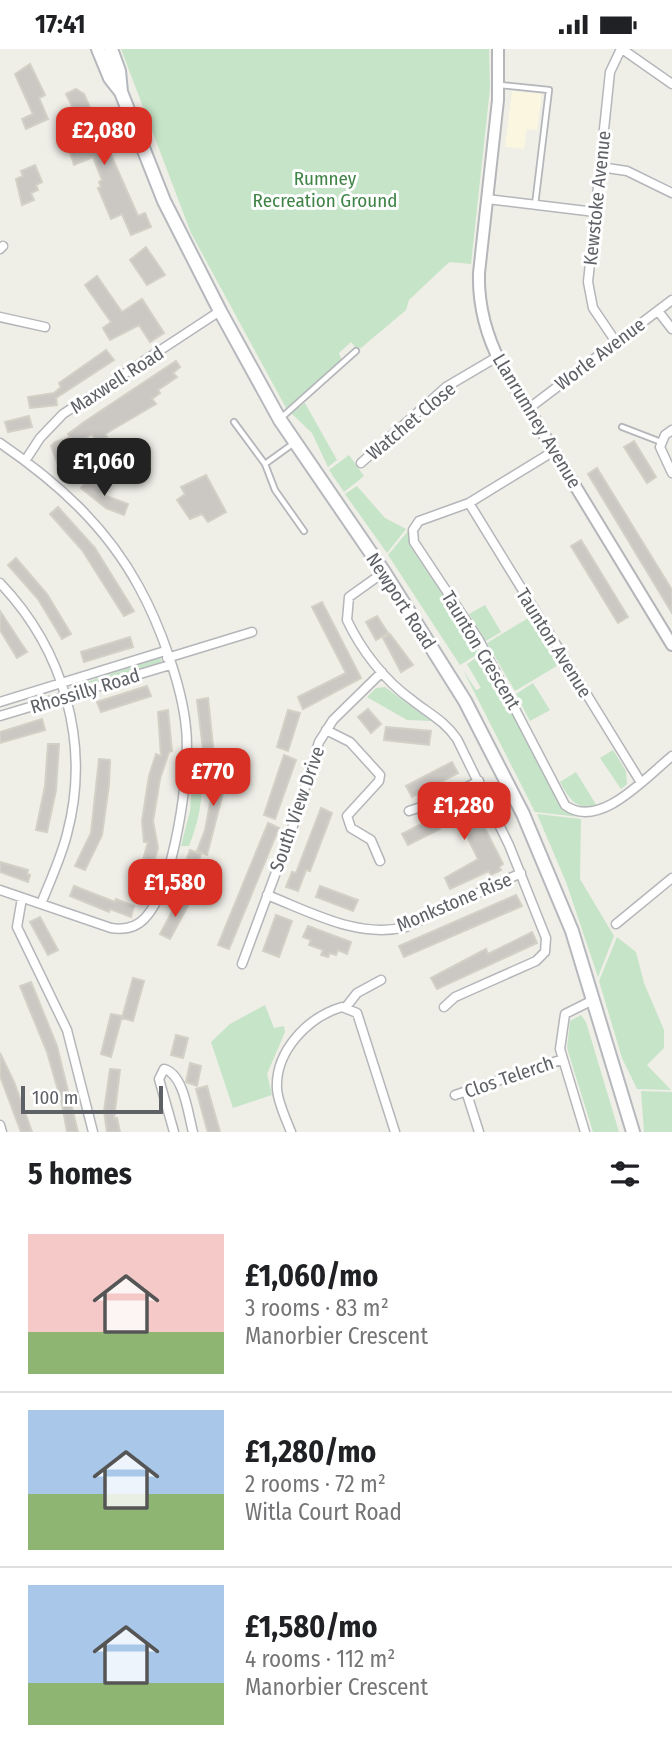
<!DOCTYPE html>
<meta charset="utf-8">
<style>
body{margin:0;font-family:"Fira Sans Condensed",sans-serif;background:#f6f6f6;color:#202124;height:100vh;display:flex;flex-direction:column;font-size:26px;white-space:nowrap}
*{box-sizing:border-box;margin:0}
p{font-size:23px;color:#757577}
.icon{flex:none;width:38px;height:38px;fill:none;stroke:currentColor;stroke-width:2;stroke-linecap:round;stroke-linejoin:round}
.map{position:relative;height:1083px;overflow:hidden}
.details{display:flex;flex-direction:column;background:#fff;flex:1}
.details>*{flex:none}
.scale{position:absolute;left:21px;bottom:18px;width:142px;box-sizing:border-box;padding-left:7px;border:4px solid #5e6166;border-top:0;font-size:19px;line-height:24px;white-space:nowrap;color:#5e6166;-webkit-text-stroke:5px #fff;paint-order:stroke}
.price{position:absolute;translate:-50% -60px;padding:0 16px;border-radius:14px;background:#d93025;color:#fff;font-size:23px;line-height:46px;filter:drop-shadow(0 2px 4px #0008)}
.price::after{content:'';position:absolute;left:50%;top:42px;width:21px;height:16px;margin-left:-10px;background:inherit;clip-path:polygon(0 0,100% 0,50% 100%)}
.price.on{background:#222;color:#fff}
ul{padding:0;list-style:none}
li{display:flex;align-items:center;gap:21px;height:175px;padding:0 28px}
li+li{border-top:2px solid #e0e0e0}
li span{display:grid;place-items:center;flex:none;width:196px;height:140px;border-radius:0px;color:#555}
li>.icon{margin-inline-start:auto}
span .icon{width:84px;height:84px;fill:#fffc;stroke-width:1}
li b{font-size:30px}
h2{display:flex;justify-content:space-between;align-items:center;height:84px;padding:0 28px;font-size:30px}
.status{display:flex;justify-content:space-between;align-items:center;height:49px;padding:0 35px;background:#fff;direction:ltr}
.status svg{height:19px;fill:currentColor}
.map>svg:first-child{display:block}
.commercial{fill:#fbf6e0}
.green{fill:#c6e4c8}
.building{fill:#cbc8c4;stroke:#d3d0c6;stroke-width:2}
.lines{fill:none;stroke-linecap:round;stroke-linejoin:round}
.service-casing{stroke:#b4b6ba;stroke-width:8}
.minor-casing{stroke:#b4b6ba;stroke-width:11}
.tertiary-casing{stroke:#b4b6ba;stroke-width:14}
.secondary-casing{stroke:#b5b8bd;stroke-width:16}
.service{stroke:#fff;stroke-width:4.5}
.minor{stroke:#fff;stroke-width:8}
.tertiary{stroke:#fff;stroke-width:10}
.secondary{stroke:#fff;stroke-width:12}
.labels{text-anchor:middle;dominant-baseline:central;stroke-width:6;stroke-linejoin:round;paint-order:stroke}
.park-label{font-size:19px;fill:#3f8446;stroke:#fff}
.street-label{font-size:19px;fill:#5e6166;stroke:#fff}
</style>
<div class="status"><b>17:41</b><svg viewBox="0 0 49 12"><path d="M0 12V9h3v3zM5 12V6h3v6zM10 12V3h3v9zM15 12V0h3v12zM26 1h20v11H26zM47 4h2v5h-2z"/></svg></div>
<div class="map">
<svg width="672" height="1083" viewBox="0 0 672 1083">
<rect width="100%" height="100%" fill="#efeee7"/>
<path class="commercial" d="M512 42 542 45 537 81 527 80 524 100 505 98Z"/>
<path class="green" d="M121 0H489L490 39 471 215 450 213 446 216 409 251 406 261 361 299 357 300 351 293 339 304 342 312 286 359 191 184Z
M305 354 337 411 328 418 312 384 291 364Z
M349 406 364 427 344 443 329 421Z
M357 437 385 469 406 480 387 504 345 445Z
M408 482 412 500 481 603 460 616 388 506Z
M485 556 501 583 486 592 469 565Z
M530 568 560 615 515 642 487 594Z
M482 605 559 752 565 760 580 768 535 763 463 621 476 641 481 639 467 615Z
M160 608 162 614 73 641 69 639Z
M533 634 550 661 530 672 516 645Z
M385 638 431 672 407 671 367 648 376 639Z
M613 701 626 722 627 735 621 740 600 709Z
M193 717 202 719C204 746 199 772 189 797H181L190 762Z
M576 723 597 757C576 762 569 749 560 733Z
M537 765 581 770 580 830 614 887 598 928 566 833Z
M617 888 636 903 644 934 664 981V999L647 1016 671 1041 637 1040 622 1009 599 932Z
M265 956 274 979 284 977 285 983 267 1025 272 1046 233 1059 211 993 230 975Z
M581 966 586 973 619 1083H593L567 999 570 972Z
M641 1042 672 1043V1083H644Z"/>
<path class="building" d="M30 15 45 46 39 49 48 70 26 80 22 70 33 65 15 25Z
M76 40 84 45 138 167 145 164 151 178 131 186 122 165 111 170 98 139 101 138 99 133 102 131 93 108 74 116 69 100 89 92 66 45Z
M35 116 42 133 36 136 38 141 31 144 34 151 22 156 16 130 23 127 21 122Z
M146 198 165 226 147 236 130 211Z
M97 227 122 263 142 250 164 284 150 293 139 276 110 291 103 279 111 273 85 236Z
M106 301 114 311 56 349 57 356 30 359 28 348 54 344 61 338 59 334Z
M176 312 180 318 173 324 177 328 158 341 160 344 152 350 156 355 105 385 107 388 97 394 92 385 65 403 70 417 60 421 51 397 55 393 70 388 68 385 84 373Z
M29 367 32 378 8 383 5 373Z
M634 392 656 428 647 434 624 398Z
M597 419 672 541V564L588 425Z
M206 426 226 463 208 473 202 465 190 470 177 451 185 445 181 438Z
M88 430 103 442 101 445 128 455 124 466 106 459 81 439Z
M58 458 95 499 134 562 124 567 82 501 50 465Z
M581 491 628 568 618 574 571 497Z
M16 509 47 545 71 585 62 590 38 550 8 516Z
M322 553 361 629 303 660 298 648 346 624 312 558Z
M0 562 27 603 17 609 0 581Z
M377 567 388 584 376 591 366 573Z
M390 585 413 616 401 623 383 589Z
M130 588 133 598 84 613 81 603Z
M147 637 151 647 101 663 97 653Z
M208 649 215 716 205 717 197 651Z
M368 660 381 675 371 684 358 668Z
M168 661 172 702 169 703 160 730 153 772 158 799 147 839 136 836 148 793H144L142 772 149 727 156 705 161 707 158 663Z
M288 661 300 664 288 702 277 698Z
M42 670 45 681 0 694V683Z
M386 678 431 682 429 696 384 691Z
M48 695H59L56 741 47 783 36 781 45 737Z
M284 706 296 711 275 770 264 766Z
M99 710 110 711 109 736 102 786 85 821 75 817 91 784Z
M452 713 458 724 412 748 406 737Z
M222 717 223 744 207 806 197 802 205 781 212 744 211 718Z
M470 750 503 815 499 818 501 821 491 826 489 822 450 840 445 829 478 810 457 767 439 776 440 780 408 796 402 785Z
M321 759 332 764 310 822 306 821 298 842 286 838 292 823 296 824Z
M268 774 279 779 229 900 218 896Z
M190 801 201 805 187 844 176 840Z
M0 813 28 821 27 825 30 826 28 833 0 823Z
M74 837 115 853 116 850 134 857 131 868 110 860 109 863 70 847Z
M320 837 358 851 353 862 316 848Z
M516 846 522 857 404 908 399 897Z
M179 850 189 855 170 890 160 885Z
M276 866 292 872 279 908 263 902Z
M40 868 58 901 48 906 30 873Z
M308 877 351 893 347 905 338 901 336 906 330 904 328 908 321 906 323 901 309 896 311 891 303 888Z
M532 883 537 894 437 940 431 929 486 900 488 905Z
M133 929 144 932 133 972 122 969Z
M31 933 57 997 78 1083H67L62 1055 47 1003 20 937Z
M111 965 122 967 111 1008 101 1005Z
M176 986 188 989 183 1009 171 1006Z
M0 1004 14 1033 32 1083H21L0 1027Z
M190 1014 201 1017 197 1037 186 1033Z
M110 1020 120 1021 114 1070 117 1069 120 1083H107L104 1062Z
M207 1037 210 1048 220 1083H208L206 1077 196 1040Z"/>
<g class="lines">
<g class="service-casing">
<path id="service" d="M500 36 549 41 535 156
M281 369 356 302
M234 373 265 415 275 441 304 482
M622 378 661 393
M265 415 294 394"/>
</g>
<g class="minor-casing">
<path id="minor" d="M622 0 672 35
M600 118 627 122 672 144
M487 150 595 163
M0 200 3 197
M658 262 672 280
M0 268 45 278
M616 293 593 259 588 233 610 23 621 0
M528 360 672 251
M672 381 665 386 660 398 672 424
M0 394C57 433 106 477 139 538 160 576 182 637 186 679 191 721 174 839 145 869 136 879 124 881 111 879L0 841
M554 402 469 454 419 472 413 481 414 493 479 591 565 756C599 782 646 728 672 707
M25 412 40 389 63 365 220 262
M361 414 446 338 497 308
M469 454 640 732
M384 523 349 548 347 571C361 601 385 632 412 651 428 664 445 672 457 690L509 796 546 889 545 903 536 912 455 948 444 958
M0 534C64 601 91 695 67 785 61 809 50 832 41 855
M167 609 252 583
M0 653 165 602
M0 667 170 616
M326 681 350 693 380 726 379 732 347 767 351 779 371 791 380 812
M409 762 439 752 479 732
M267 846C311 863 358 890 406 878L521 824
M22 849 17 878 67 981 93 1083
M616 875 672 829
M242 915 292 780 319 693 333 671 382 623
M346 958 357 944 381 931
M466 1042 479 1083
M455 1046 563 1010
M0 1076 2 1083
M174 1083 159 1030 164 1020C184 1025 188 1065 193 1083
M291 1083C286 1070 278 1054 277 1040 275 1002 308 968 342 958L357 964 395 1083
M585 1083 560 1000 565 965 593 951"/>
</g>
<g class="tertiary-casing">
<path id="tertiary" d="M498 0V51L479 224C478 257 486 286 501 315L672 596"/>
</g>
<g class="secondary-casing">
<path id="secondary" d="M98 0 110 29 121 43
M111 0 119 22 121 43 164 152 220 262 280 371 384 523 465 652 523 765 572 882 633 1083"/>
</g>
<use href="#service" class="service"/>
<use href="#minor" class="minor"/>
<use href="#tertiary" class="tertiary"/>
<use href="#secondary" class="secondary"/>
</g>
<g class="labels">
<g class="park-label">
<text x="325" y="129">Rumney<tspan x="325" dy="22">Recreation Ground</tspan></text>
</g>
<g class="street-label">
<text transform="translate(597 149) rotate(-84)">Kewstoke Avenue</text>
<text transform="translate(600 305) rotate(-37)">Worle Avenue</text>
<text transform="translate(117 331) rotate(-33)">Maxwell Road</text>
<text transform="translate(411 372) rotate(-40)">Watchet Close</text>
<text transform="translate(537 372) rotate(59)">Llanrumney Avenue</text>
<text transform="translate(401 552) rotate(57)">Newport Road</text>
<text transform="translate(554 594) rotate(58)">Taunton Avenue</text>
<text transform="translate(481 601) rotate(59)">Taunton Crescent</text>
<text transform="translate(85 642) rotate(-17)">Rhossilly Road</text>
<text transform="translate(297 760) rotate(-71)">South View Drive</text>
<text transform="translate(454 853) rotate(-23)">Monkstone Rise</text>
<text transform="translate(509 1028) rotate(-19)">Clos Telerch</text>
</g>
</g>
</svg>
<div class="scale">100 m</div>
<b class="price" style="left:104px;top:118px">£2,080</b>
<b class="price on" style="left:104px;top:449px">£1,060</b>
<b class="price" style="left:213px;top:759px">£770</b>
<b class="price" style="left:464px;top:793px">£1,280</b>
<b class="price" style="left:175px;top:870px">£1,580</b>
</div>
<section class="details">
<h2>5 homes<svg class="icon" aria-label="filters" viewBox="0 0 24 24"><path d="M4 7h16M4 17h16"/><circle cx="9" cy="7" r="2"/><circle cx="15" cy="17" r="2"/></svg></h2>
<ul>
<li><span style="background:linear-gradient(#f6c9c9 70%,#8fb573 0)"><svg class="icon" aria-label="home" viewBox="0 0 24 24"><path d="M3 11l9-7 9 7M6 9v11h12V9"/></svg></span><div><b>£1,060/mo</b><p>3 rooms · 83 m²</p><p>Manorbier Crescent</p></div></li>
<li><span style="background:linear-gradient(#a9c7e8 60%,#8fb573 0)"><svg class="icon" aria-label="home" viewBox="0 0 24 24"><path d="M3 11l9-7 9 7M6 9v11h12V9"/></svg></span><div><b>£1,280/mo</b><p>2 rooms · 72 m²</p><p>Witla Court Road</p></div></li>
<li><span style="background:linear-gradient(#a9c7e8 70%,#8fb573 0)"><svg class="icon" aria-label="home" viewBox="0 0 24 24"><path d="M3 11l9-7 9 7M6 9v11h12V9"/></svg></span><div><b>£1,580/mo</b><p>4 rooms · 112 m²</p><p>Manorbier Crescent</p></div></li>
</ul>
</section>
